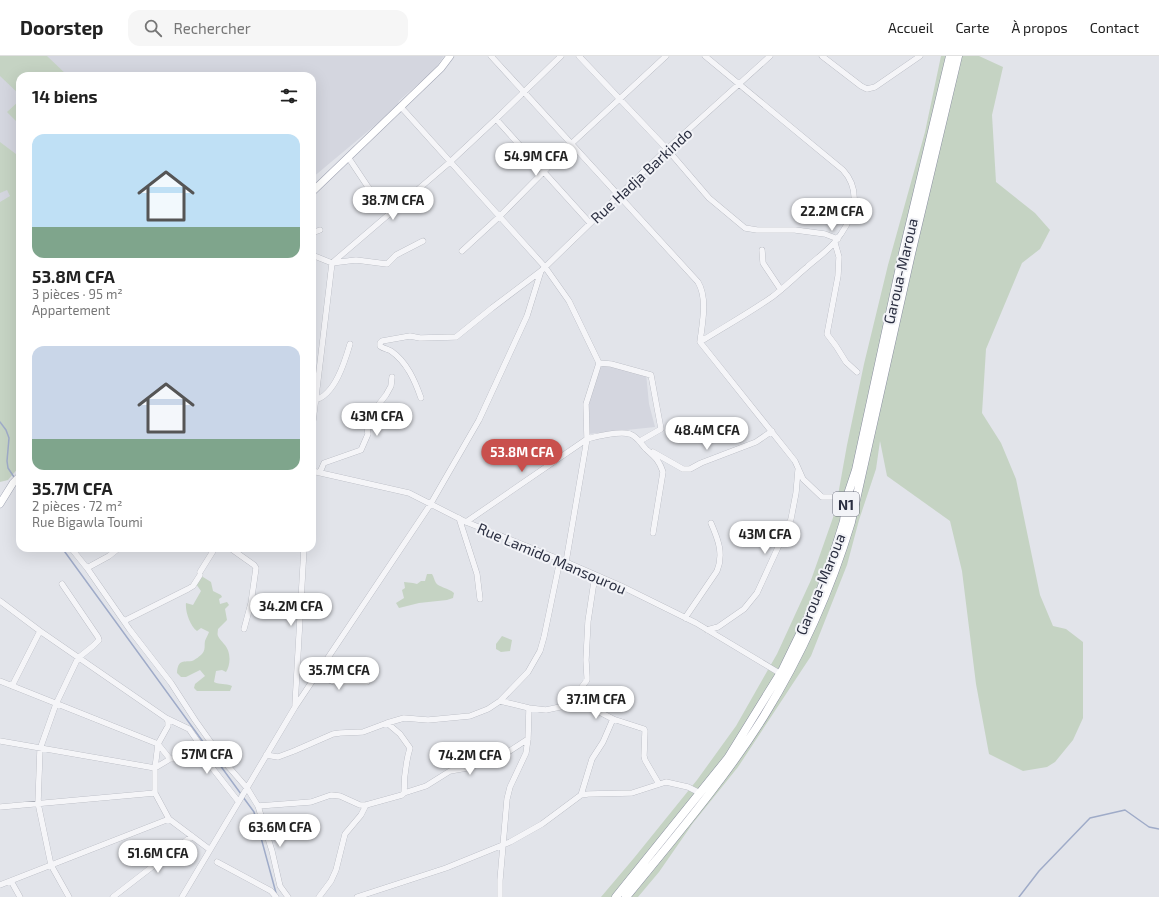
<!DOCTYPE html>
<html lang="fr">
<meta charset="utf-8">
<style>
body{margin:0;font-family:"Exo 2",sans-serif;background:#f6f6f6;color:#222;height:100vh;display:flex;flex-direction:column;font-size:15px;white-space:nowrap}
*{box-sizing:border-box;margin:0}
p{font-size:13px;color:#767676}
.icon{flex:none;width:22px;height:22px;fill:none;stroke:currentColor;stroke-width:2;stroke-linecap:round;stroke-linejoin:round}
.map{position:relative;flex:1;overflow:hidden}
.panel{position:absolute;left:16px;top:16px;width:300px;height:480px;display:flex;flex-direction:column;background:#fff;border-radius:12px;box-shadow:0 4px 16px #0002}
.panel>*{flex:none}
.price{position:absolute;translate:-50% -34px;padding:0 9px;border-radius:14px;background:#fff;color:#222;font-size:13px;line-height:26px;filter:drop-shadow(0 1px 2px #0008)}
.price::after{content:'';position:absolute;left:50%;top:24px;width:12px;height:9px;margin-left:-6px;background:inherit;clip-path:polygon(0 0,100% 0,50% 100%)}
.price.on{background:#c9504d;color:#fff}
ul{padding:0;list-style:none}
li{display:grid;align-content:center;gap:8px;height:212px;padding:0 16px}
li span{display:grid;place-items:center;height:124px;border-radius:12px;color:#555}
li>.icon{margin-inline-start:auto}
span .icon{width:72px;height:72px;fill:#fffc;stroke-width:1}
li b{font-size:17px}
h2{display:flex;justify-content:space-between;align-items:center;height:48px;padding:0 16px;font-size:17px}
header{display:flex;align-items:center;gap:24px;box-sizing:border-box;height:56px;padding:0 20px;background:#fff;border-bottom:1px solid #e0e0e0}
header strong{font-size:19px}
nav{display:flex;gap:22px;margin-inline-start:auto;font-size:14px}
.search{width:280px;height:36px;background:#f6f6f6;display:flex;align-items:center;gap:10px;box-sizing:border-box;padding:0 14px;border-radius:12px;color:#767676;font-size:15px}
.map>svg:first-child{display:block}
.built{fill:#d4d6df}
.green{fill:#c5d3c3}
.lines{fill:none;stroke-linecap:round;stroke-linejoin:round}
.stream{stroke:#9fabc8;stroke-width:1.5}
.minor-casing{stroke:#abaeb7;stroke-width:6}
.major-casing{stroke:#a2a6b5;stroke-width:8}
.highway-casing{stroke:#8a8fa0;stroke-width:9}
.minor{stroke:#f5f5f8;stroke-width:5.5}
.major{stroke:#fff;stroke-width:7}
.highway{stroke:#fff;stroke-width:8}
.labels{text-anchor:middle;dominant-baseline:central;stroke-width:4;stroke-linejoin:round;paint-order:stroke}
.shield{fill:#f2f3f7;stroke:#676a78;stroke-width:1}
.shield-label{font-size:14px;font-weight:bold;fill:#2b2f41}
.street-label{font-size:15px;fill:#2b2f41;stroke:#f2f3f7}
</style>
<header>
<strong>Doorstep</strong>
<div class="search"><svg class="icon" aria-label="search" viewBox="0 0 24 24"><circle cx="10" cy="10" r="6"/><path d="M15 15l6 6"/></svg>Rechercher</div>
<nav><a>Accueil</a><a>Carte</a><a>À propos</a><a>Contact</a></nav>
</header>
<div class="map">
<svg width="1159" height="841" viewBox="0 0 1159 841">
<rect width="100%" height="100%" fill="#e2e4ea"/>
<path class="built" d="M0 0H444L435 13 399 45 398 48 385 61 312 122V20H20V317L0 296Z
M606 307 646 317 649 348 655 371 588 378 587 349 597 315Z"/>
<path class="green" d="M0 0H47L68 20H20V39L0 20Z
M941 0H979L1003 11 992 59 996 126 1035 157 1050 174 1040 193 1022 207 986 293 982 357 1001 387 1016 423 1040 539 1053 570 1066 573 1083 586V662L1073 684 1055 706 1047 711 1023 715 989 698 976 628 962 515 950 465 887 420 880 385 876 413 859 464 847 509 811 600 738 711 693 767 659 816 638 841H601L634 802 697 724 736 670 777 598 811 524 835 456 847 389 864 308 888 209 925 76Z
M20 44V69L7 56Z
M0 86 20 101V410L8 424 0 426V146L10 140 7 134 0 137Z
M427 518H432C434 521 434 524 436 527 438 531 449 532 454 537L453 542 447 544 419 547 399 552 396 547 404 542 402 534 405 532 404 526 413 527 417 528 421 525H425Z
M203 521 211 526 213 535 221 539 222 541 219 543 220 548 227 546 229 549 225 553 227 564 218 573C218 575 217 578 218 580 219 583 222 585 224 588 231 595 231 608 226 616L222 614 216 615 214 626C220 629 225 627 232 630L230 635H197L194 632 195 628 205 620 200 614 186 621H181L177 617C178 604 182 606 192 605 195 604 200 600 202 598 206 593 204 590 205 585 206 582 208 579 209 576L201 572 197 575C190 570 185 555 186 547L193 549 201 535 196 528 198 522Z
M502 580 512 584 510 595 501 596 496 593V588Z"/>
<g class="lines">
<path class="stream" d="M0 366 6 374 9 382 7 405 8 412 14 421
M17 426 20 430
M62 492 241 738
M243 741 254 756 276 837
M1019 841 1039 815 1090 762 1125 754 1149 771 1159 773"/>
<g class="minor-casing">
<path id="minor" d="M491 0 698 226C708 243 702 268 700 286L795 405 803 423 822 441H847
M579 0 667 93 709 142 745 172 757 174H795L825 178 838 183
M822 0 861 30 867 33 875 31 920 0
M401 51 545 211 569 245 599 307 586 348 587 383 566 506
M496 63 590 167
M348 101 368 131 374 137 397 151
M312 177 320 174
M835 187 839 201 838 220 827 278 836 290 846 306 857 316
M762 194 763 207 781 234
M462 195 500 160 571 88 666 0
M312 199 332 207 356 204 387 208 396 199 423 185
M700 286C724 271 749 257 772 241 784 232 795 221 807 211 816 203 826 196 834 187 852 166 864 137 843 114L705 0
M599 307 611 308 651 319 661 373 640 385
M421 342C415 325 407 306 391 295 388 293 384 293 380 290V287L382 285 410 280 420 282 456 281 492 252 541 215
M315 344C335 339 345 305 350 288
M312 374 332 207 450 106 496 63 561 0
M653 396 683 413H690L701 407 756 386 772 375
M312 415 409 437 466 466 566 506 621 530 696 567 781 618
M320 416 324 407 361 394 368 378 366 365 386 339 391 330 392 321
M459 462 477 518 480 543
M466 466 587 383C597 380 620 375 630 378 638 381 641 388 646 393 655 401 659 404 663 416L653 477
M71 492 87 512 130 574 171 627 195 664 227 709 247 732 258 750 311 746 331 739 340 740 360 749H366L402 739 404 737C404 720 405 709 410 692L400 678 387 667 363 676 340 677 333 678 294 695 278 701 266 699
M230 492 254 509 256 512 251 547 244 573
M87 512 109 500 119 492
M200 516 215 492
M62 528 98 581 99 584 93 590 78 602 56 648 40 693 38 747 51 809 69 841
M0 545 40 575 166 662 168 665V670L158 688 155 712V737L169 763 209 793
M685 562 717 515C724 498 718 483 711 467
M124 565 188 533 193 530 200 519
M707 574 718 571 744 553 757 537 791 463 796 437 798 414
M316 619 334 626H367
M0 625 158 688 170 703
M12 630 40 575
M500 645 529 652 546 654 560 651 586 649 613 663 644 673 645 675 644 700 645 704 659 728
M295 649 304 492
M584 649 581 632 587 624V621L586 604 588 565 595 519
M166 662 189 673 198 686 204 702
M387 667 404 662 428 664 470 660 488 653 500 645 528 616 540 595 544 581 560 504
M0 685 155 712 170 703 202 702 206 704 238 745
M404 737 426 730 450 715 467 712 502 700 528 683
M581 739 592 703 603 686 613 663
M258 750 272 795 280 830 288 841
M0 751 155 737
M217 806 271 835 276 841
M11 825 20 841
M0 829 169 763
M113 841 192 780
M182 841 295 651 430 449 479 364 527 260 541 215 667 93 770 0
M319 841 331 825 336 814 345 778 361 759 366 749
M357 841 446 812 510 786 542 768 581 739 588 738 632 737 666 726 688 731 700 737
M500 841V824L507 743 510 731 526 697 528 683 529 652"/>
</g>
<g class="major-casing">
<path id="major" d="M312 136 441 12 450 0
M0 448 13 427 20 420"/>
</g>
<g class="highway-casing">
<path id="highway" d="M616 841 728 702 783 613 818 541 832 503 844 465 847 441 856 414 903 197 950 0
M626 841C674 782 724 724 764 660 801 600 831 533 851 466L911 198 958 0"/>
</g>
<use href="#minor" class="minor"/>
<use href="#major" class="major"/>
<use href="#highway" class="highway"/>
</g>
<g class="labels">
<rect class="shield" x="833" y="436" width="26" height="24" rx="3"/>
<g class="shield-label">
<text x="846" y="448">N1</text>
</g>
<g class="street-label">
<text transform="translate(641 119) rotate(-43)">Rue Hadja Barkindo</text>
<text transform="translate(900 215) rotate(-77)">Garoua-Maroua</text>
<text transform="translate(552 502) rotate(23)">Rue Lamido Mansourou</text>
<text transform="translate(820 528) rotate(-68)">Garoua-Maroua</text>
</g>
</g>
</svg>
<b class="price" style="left:536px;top:121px">54.9M CFA</b>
<b class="price" style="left:393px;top:165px">38.7M CFA</b>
<b class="price" style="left:832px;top:176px">22.2M CFA</b>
<b class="price" style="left:377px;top:381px">43M CFA</b>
<b class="price" style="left:707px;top:395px">48.4M CFA</b>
<b class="price on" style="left:522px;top:417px">53.8M CFA</b>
<b class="price" style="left:765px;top:499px">43M CFA</b>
<b class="price" style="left:291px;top:571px">34.2M CFA</b>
<b class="price" style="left:339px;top:635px">35.7M CFA</b>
<b class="price" style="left:596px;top:664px">37.1M CFA</b>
<b class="price" style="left:207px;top:719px">57M CFA</b>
<b class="price" style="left:470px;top:720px">74.2M CFA</b>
<b class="price" style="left:280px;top:792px">63.6M CFA</b>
<b class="price" style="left:158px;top:818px">51.6M CFA</b>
<section class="panel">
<h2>14 biens<svg class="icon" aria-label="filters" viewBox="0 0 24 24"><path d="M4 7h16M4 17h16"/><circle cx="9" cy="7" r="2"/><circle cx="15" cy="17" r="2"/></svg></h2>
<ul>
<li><span style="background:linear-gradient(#bfe0f5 75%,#7fa58c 0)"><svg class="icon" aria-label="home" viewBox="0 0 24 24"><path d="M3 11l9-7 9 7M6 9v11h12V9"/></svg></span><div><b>53.8M CFA</b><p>3 pièces · 95 m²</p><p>Appartement</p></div></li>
<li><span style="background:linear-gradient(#c9d6e8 75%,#7fa58c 0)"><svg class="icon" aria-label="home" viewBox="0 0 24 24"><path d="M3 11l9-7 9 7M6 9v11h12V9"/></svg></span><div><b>35.7M CFA</b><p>2 pièces · 72 m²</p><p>Rue Bigawla Toumi</p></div></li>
</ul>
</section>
</div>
